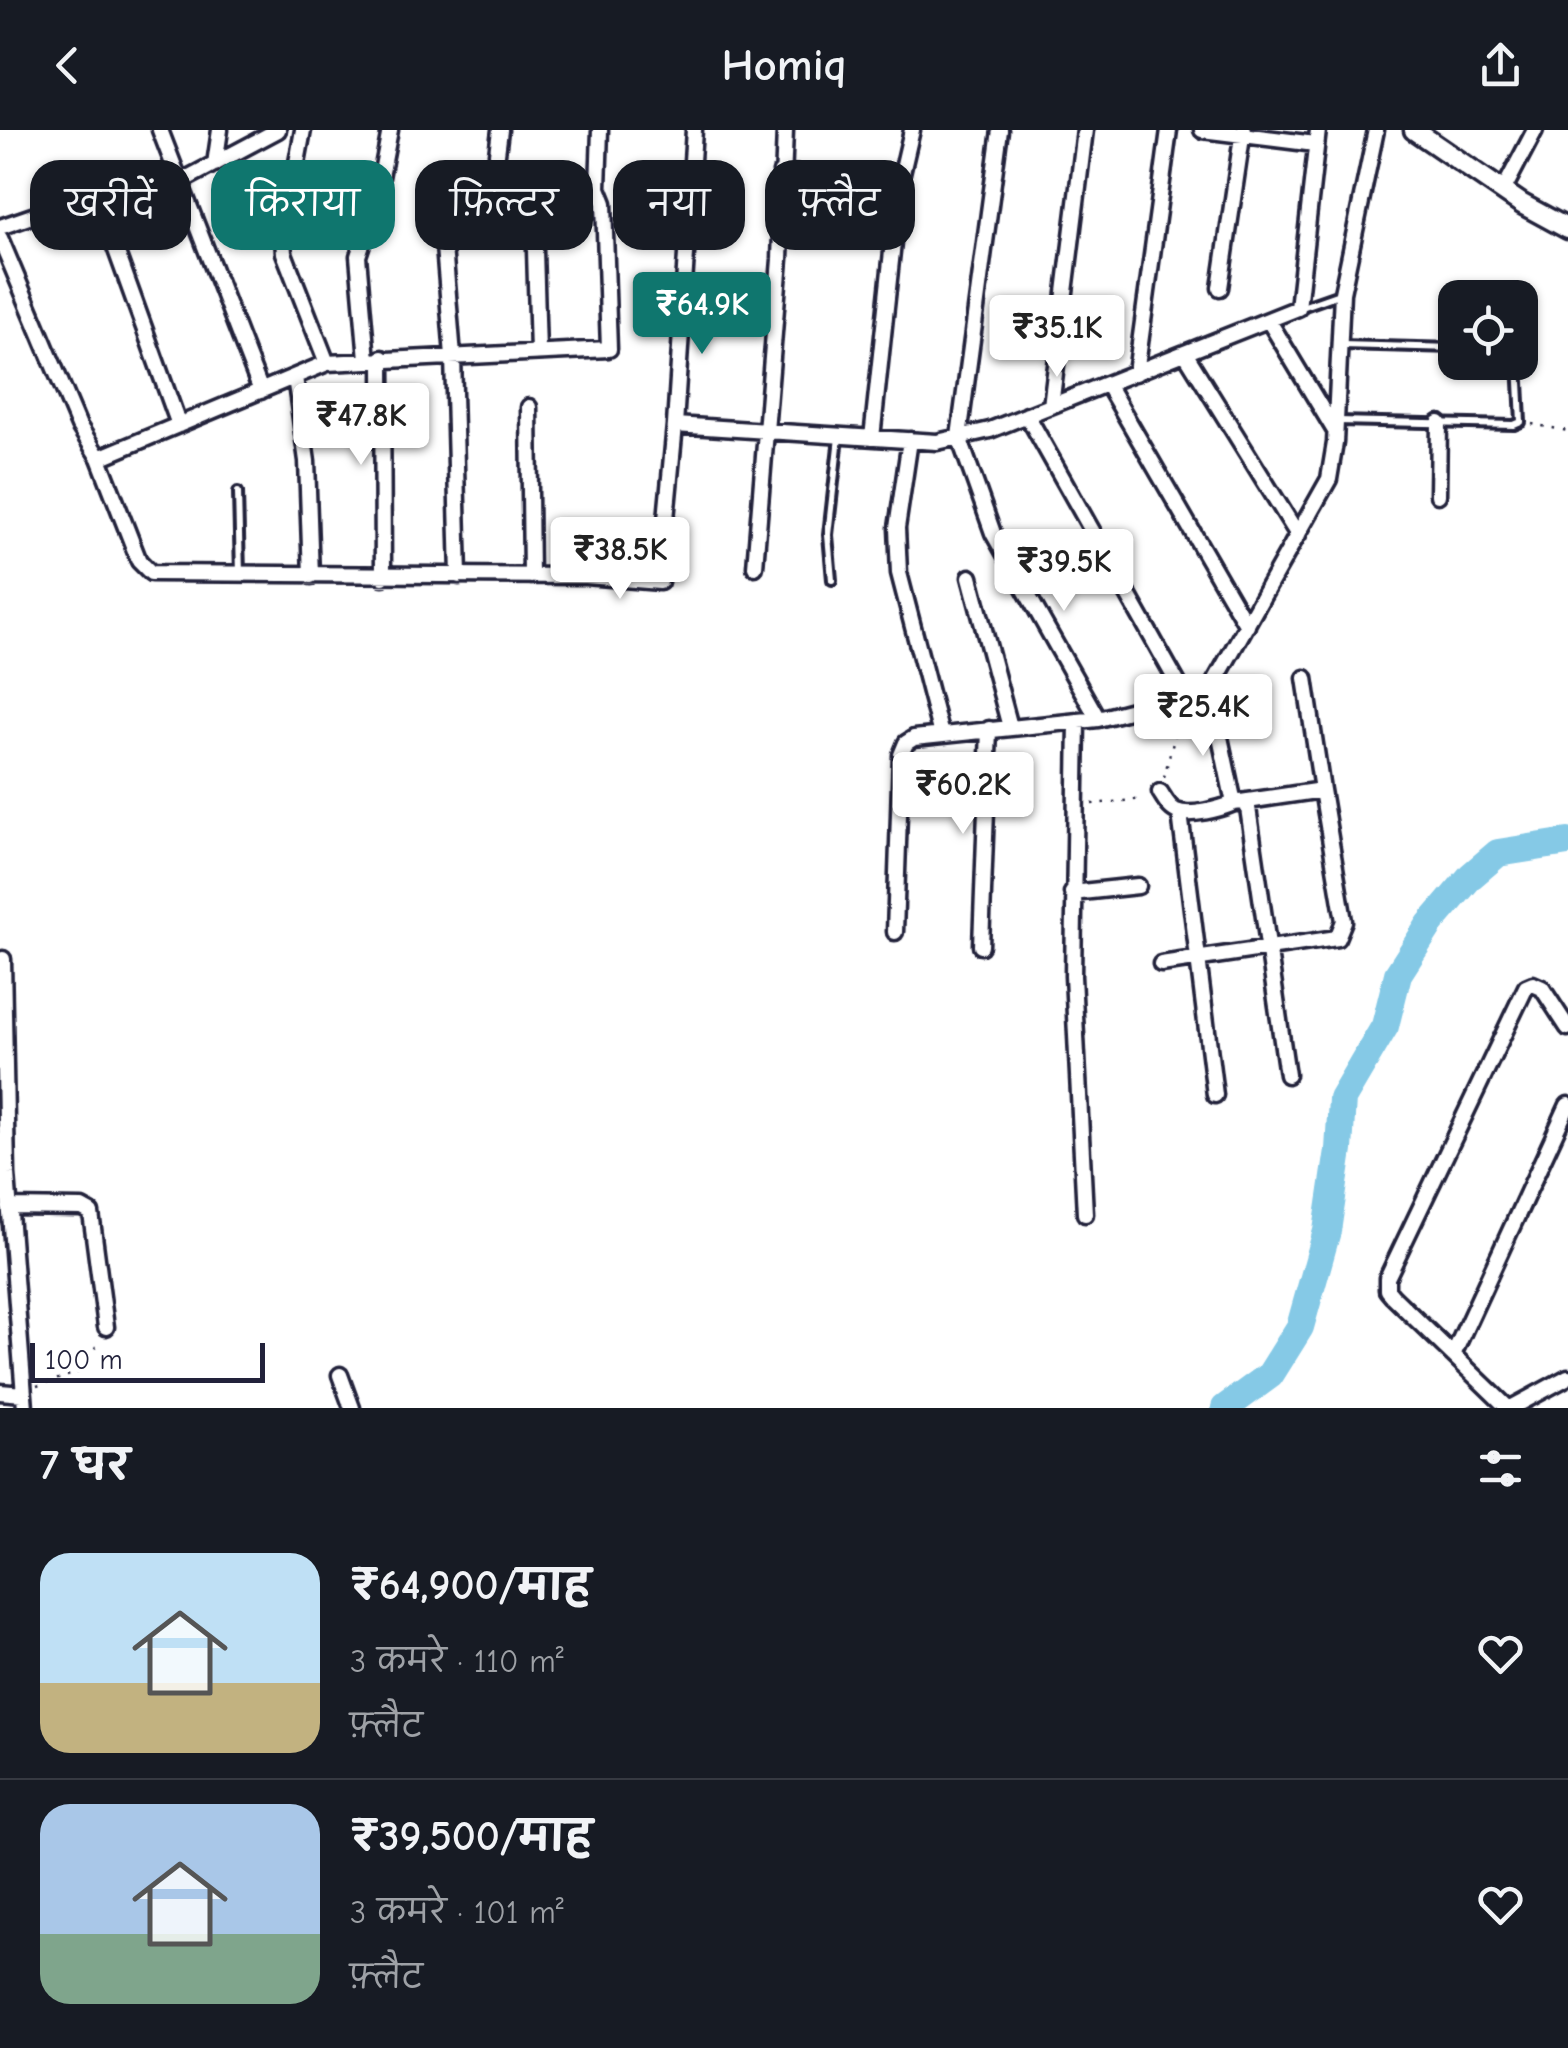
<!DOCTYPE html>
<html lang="hi">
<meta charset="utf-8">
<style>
body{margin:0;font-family:"Comic Neue","Playpen Sans Deva",sans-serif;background:#242831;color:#f1f3f6;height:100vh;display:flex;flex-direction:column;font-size:38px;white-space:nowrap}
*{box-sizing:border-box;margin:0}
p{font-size:32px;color:#9ea1a6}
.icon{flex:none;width:55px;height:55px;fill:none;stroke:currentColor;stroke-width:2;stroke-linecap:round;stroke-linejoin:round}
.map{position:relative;height:1278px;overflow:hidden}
.side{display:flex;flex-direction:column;background:#171b24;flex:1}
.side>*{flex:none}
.banner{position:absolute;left:30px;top:30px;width:1000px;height:90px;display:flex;gap:20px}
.fabs{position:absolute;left:1438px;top:150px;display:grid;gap:20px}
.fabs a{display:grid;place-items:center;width:100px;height:100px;border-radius:20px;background:#171b24;box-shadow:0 2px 8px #0004;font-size:50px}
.scale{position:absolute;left:30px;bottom:25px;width:235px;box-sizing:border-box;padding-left:10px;border:5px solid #22223b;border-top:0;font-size:28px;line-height:35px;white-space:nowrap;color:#22223b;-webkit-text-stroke:8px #fff;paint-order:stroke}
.price{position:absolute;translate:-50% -85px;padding:0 22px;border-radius:10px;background:#fff;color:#222;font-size:32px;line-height:65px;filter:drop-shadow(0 2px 5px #0008)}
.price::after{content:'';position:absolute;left:50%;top:60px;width:30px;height:22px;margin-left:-15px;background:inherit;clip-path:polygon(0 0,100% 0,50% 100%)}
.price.current{background:#0f766e;color:#fff}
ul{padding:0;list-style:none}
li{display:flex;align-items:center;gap:30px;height:250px;padding:0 40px}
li+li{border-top:2px solid #363941}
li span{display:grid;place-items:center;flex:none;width:280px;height:200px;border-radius:30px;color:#555}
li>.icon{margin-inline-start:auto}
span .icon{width:120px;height:120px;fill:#fffc;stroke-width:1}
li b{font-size:42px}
h2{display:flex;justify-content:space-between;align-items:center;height:120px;padding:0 40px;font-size:42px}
.tag{padding:0 35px;border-radius:30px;background:#171b24;box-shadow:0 2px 8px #0004;font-size:35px;line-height:90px}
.tag.current{background:#0f766e;color:#fff}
header{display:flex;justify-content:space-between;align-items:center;height:130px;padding:0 40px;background:#171b24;font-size:45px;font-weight:700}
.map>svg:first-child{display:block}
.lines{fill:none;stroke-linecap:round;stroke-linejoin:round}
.river{stroke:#85c9e6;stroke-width:28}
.service-casing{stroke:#22223b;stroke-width:14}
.minor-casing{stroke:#22223b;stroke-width:21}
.tertiary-casing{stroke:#22223b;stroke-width:25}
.path{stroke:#22223b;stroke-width:2.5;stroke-dasharray:2.5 8;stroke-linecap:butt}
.service{stroke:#fff;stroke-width:6}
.minor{stroke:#fff;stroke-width:14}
.tertiary{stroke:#fff;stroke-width:18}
</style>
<header><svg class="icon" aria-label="back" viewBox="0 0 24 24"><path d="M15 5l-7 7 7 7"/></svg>Homiq<svg class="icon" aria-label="share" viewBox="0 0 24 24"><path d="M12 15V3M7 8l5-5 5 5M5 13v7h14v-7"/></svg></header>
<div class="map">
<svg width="1568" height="1278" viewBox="0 0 1568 1278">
<rect width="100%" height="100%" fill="#fff"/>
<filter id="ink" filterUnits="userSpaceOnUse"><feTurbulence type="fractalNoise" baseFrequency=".01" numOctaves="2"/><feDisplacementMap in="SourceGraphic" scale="20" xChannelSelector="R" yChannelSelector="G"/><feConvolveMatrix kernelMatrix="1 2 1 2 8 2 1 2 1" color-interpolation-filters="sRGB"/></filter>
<g filter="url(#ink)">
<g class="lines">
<path class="river" d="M1225 1278 1270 1245 1300 1197 1327 1101 1339 1020 1342 969 1385 896 1398 844 1430 794 1471 746 1498 723 1568 712"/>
<g class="service-casing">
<path id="service" d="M1299 178 1339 164
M1341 215 1455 218
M1337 291 1514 295 1521 292 1518 232
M238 362 240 445
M832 450 828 405 839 307"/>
</g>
<g class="minor-casing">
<path id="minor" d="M160 0 180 52
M303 0 283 109 284 123 327 233
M600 0 598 58 604 73 609 219 327 233 99 328 139 431 151 443 586 446 660 452 675 295 694 0
M1202 0 1315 14
M497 24 500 0
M215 34 220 0
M781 42 899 56
M1503 61 1535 0
M534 86 538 222
M442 92 453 226 459 446
M0 97 70 73 88 72 102 81 179 295
M0 108 79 296 99 328
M1220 158 1243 0
M1269 191 1335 301
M1185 223 1298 405
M382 228 383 447
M367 230 358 126 377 68 390 0
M1136 243 1169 0
M295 247 307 331 311 446
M1107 254 1247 496
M261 261 180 52 278 0
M1051 276 1085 0
M529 277 531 446
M1027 285 1185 566
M675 295 937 312 990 300 1298 178 1318 0
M872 308 899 56 912 0
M910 310 897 398 899 443 941 605
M1438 365 1439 293
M755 437 780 129 785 0
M970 447 1010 597
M1098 589 1210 560 1329 349 1335 313 1342 163 1376 0
M1077 591 1073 846 1085 1084
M1160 662C1164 668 1169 678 1176 681 1190 687 1220 679 1234 673L1210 560
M1247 671 1287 945
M1234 673 1322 660 1305 548
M1180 683 1215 965
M1072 763 1138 756
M895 802 901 625 906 613 914 608 1098 589 993 403 959 307 1000 0
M981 816 989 599
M3 829 7 1044 25 1278
M1161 834 1337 808 1344 791 1322 660
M9 1077 82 1078 91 1083 106 1197
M1453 1225 1568 975
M340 1245 352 1278
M0 1262 23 1264
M1508 1278 1392 1166 1387 1160V1148L1526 857 1533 854 1542 858 1568 898
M1511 1278 1568 1247"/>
</g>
<g class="tertiary-casing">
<path id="tertiary" d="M1414 0 1522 74 1568 99"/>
</g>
<path class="path" d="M1532 294 1568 301
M1164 647 1181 582
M1092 674 1144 669
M37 1256 82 1241 99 1211"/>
<use href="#service" class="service"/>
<use href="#minor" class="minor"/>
<use href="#tertiary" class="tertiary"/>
</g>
</g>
</svg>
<div class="fabs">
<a><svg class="icon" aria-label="locate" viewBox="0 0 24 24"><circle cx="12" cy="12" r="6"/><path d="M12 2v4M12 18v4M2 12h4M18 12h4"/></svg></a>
</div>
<div class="scale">100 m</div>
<b class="price current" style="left:702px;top:227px">₹64.9K</b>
<b class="price" style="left:1057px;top:250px">₹35.1K</b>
<b class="price" style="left:361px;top:338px">₹47.8K</b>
<b class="price" style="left:620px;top:472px">₹38.5K</b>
<b class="price" style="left:1064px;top:484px">₹39.5K</b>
<b class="price" style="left:1203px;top:629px">₹25.4K</b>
<b class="price" style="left:963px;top:707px">₹60.2K</b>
<div class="banner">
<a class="tag">खरीदें</a>
<a class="tag current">किराया</a>
<a class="tag">फ़िल्टर</a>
<a class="tag">नया</a>
<a class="tag">फ़्लैट</a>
</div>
</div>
<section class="side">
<h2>7 घर<svg class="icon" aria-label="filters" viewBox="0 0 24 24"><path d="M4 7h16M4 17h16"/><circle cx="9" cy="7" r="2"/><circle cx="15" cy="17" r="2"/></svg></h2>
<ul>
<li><span style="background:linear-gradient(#bfe0f5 65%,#c2b280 0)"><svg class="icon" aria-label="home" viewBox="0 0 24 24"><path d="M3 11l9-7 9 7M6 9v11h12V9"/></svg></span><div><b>₹64,900/माह</b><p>3 कमरे · 110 m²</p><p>फ़्लैट</p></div><svg class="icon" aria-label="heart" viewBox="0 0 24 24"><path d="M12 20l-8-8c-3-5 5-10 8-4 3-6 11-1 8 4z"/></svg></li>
<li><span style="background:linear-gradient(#a9c7e8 65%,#7fa58c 0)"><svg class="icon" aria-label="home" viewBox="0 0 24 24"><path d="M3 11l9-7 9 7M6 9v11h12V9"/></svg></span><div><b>₹39,500/माह</b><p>3 कमरे · 101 m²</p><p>फ़्लैट</p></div><svg class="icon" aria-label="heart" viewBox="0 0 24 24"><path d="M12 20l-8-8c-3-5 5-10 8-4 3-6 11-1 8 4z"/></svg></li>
</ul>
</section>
